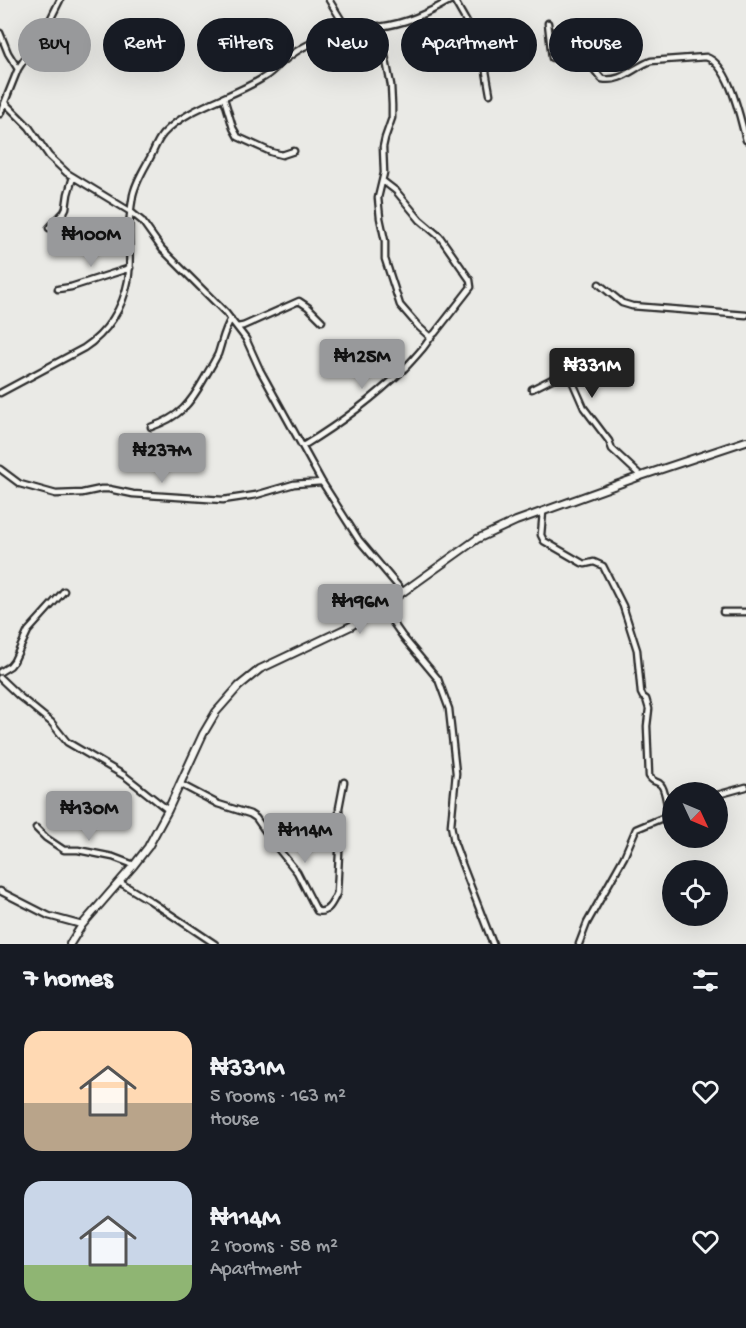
<!DOCTYPE html>
<meta charset="utf-8">
<style>
body{margin:0;font-family:"Gochi Hand",sans-serif;background:#20242c;color:#f1f3f6;height:100vh;display:flex;flex-direction:column;font-size:22px;white-space:nowrap}
*{box-sizing:border-box;margin:0}
p{font-size:20px;color:#9ea1a6}
.icon{flex:none;width:33px;height:33px;fill:none;stroke:currentColor;stroke-width:2;stroke-linecap:round;stroke-linejoin:round}
.map{position:relative;height:944px;overflow:hidden}
.side{display:flex;flex-direction:column;background:#171b24;flex:1}
.side>*{flex:none}
.hud{position:absolute;left:18px;top:18px;width:711px;height:54px;display:flex;gap:12px}
.needle{width:39px;rotate:134deg}
.controls{position:absolute;left:662px;top:782px;display:grid;gap:12px}
.controls a{display:grid;place-items:center;width:66px;height:66px;border-radius:50%;background:#171b24;box-shadow:0 6px 24px #0002;font-size:30px}
.price{position:absolute;translate:-50% -51px;padding:0 14px;border-radius:6px;background:#98999b;color:#111;font-size:20px;line-height:39px;filter:drop-shadow(0 2px 3px #0008)}
.price::after{content:'';position:absolute;left:50%;top:36px;width:18px;height:14px;margin-left:-9px;background:inherit;clip-path:polygon(0 0,100% 0,50% 100%)}
.price.active{background:#222;color:#fff}
ul{padding:0;list-style:none}
li{display:flex;align-items:center;gap:18px;height:150px;padding:0 24px}
li span{display:grid;place-items:center;flex:none;width:168px;height:120px;border-radius:18px;color:#555}
li>.icon{margin-inline-start:auto}
span .icon{width:72px;height:72px;fill:#fffc;stroke-width:1}
li b{font-size:26px}
h2{display:flex;justify-content:space-between;align-items:center;height:72px;padding:0 24px;font-size:26px}
.chip{padding:0 21px;border-radius:27px;background:#171b24;box-shadow:0 6px 24px #0002;font-size:21px;line-height:54px}
.chip.active{background:#98999b;color:#111}
.map>svg:first-child{display:block}
.lines{fill:none;stroke-linecap:round;stroke-linejoin:round}
.minor-casing{stroke:#2b2b2b;stroke-width:9}
.tertiary-casing{stroke:#2b2b2b;stroke-width:10}
.minor{stroke:#f6f6f2;stroke-width:4.5}
.tertiary{stroke:#f6f6f2;stroke-width:6}
</style>
<div class="map">
<svg width="746" height="944" viewBox="0 0 746 944">
<rect width="100%" height="100%" fill="#eaeae6"/>
<filter id="ink" filterUnits="userSpaceOnUse"><feTurbulence type="fractalNoise" baseFrequency=".0167" numOctaves="2"/><feDisplacementMap in="SourceGraphic" scale="12" xChannelSelector="R" yChannelSelector="G"/><feConvolveMatrix kernelMatrix="1 2 1 2 8 2 1 2 1" color-interpolation-filters="sRGB"/></filter>
<g filter="url(#ink)">
<g class="lines">
<g class="minor-casing">
<path id="minor" d="M329 0 347 29
M454 0 474 35 477 45 484 60 490 94
M548 23 552 58C560 60 574 54 581 57 587 59 597 74 602 79 621 83 634 67 651 61L706 57C730 65 740 118 746 140
M379 26 391 85 392 105V118L385 138 383 147 384 173 378 198 380 218 385 241V259L400 305 419 327 430 337
M0 33 8 53 18 69
M224 98 233 128 238 137 271 152 282 155 294 151
M5 103 29 127 49 156 67 173 131 212 142 221 162 249 226 313 246 339 260 370 322 482 359 540 403 592
M0 114 18 69 50 20 60 0
M49 228 64 212 66 208 68 194 73 177
M599 284 622 303 632 306 746 315
M58 289 71 287 130 268
M237 327 243 326 299 301 308 307 322 321
M532 389 558 376 566 374 570 376 584 408 609 441 612 449 641 476
M0 393 84 348C107 333 123 308 128 281 131 265 129 248 129 231 129 220 131 207 133 195 136 182 143 170 150 158 154 150 157 141 163 134 190 105 233 98 266 76 273 71 279 64 286 59 303 45 322 37 343 30 354 27 367 28 379 27 407 23 426 14 451 0
M151 427C180 417 190 404 204 379 209 370 214 362 218 354 222 342 224 330 231 319
M303 446C339 424 374 398 404 369 411 362 417 355 423 348 428 342 430 337 435 333L471 287 470 280 440 237 420 220 396 191 383 181
M0 469 20 484 56 494 82 493 101 489H109L133 494 223 500 256 495 294 484 322 482
M543 512 541 535 544 541 582 563 585 564 594 562 603 566 623 606 637 650 641 693 643 697 646 699 649 709 647 726 649 776C654 784 657 780 661 785 666 790 666 807 670 815
M382 607 403 637 438 679 449 709 456 773 451 825 454 842 462 864 493 944
M723 612H746
M0 672 10 666 14 661 28 631 64 591
M0 678 19 696 51 722 67 742 125 776 168 810
M180 784 218 804 250 814 256 818 275 845 297 872 317 911C328 914 333 902 337 893L340 833 339 808 344 782
M717 795 746 787
M36 828 46 838 64 850H78L113 857 134 865
M119 882 149 900 215 944
M0 891 49 916 82 925
M579 944 587 923 624 857 636 829 672 814"/>
</g>
<g class="tertiary-casing">
<path id="tertiary" d="M70 944 82 925 134 865 148 847 168 810 203 734 216 712 239 686 260 669 351 626 382 607 477 539 516 521 641 476 746 441"/>
</g>
<use href="#minor" class="minor"/>
<use href="#tertiary" class="tertiary"/>
</g>
</g>
</svg>
<div class="controls">
<a><svg class="needle" viewBox="-14 -14 28 28"><path d="M0-13l5 13h-10z" fill="#e53935"/><path d="M0 13l5-13h-10z" fill="#9ea1a6"/></svg></a>
<a><svg class="icon" aria-label="locate" viewBox="0 0 24 24"><circle cx="12" cy="12" r="6"/><path d="M12 2v4M12 18v4M2 12h4M18 12h4"/></svg></a>
</div>
<b class="price" style="left:91px;top:268px">₦100M</b>
<b class="price" style="left:362px;top:390px">₦125M</b>
<b class="price active" style="left:592px;top:399px">₦331M</b>
<b class="price" style="left:162px;top:484px">₦237M</b>
<b class="price" style="left:360px;top:635px">₦196M</b>
<b class="price" style="left:89px;top:842px">₦130M</b>
<b class="price" style="left:305px;top:864px">₦114M</b>
<div class="hud">
<a class="chip active">Buy</a>
<a class="chip">Rent</a>
<a class="chip">Filters</a>
<a class="chip">New</a>
<a class="chip">Apartment</a>
<a class="chip">House</a>
</div>
</div>
<section class="side">
<h2>7 homes<svg class="icon" aria-label="filters" viewBox="0 0 24 24"><path d="M4 7h16M4 17h16"/><circle cx="9" cy="7" r="2"/><circle cx="15" cy="17" r="2"/></svg></h2>
<ul>
<li><span style="background:linear-gradient(#ffd9b3 60%,#b9a48a 0)"><svg class="icon" aria-label="home" viewBox="0 0 24 24"><path d="M3 11l9-7 9 7M6 9v11h12V9"/></svg></span><div><b>₦331M</b><p>5 rooms · 163 m²</p><p>House</p></div><svg class="icon" aria-label="heart" viewBox="0 0 24 24"><path d="M12 20l-8-8c-3-5 5-10 8-4 3-6 11-1 8 4z"/></svg></li>
<li><span style="background:linear-gradient(#c9d6e8 70%,#8fb573 0)"><svg class="icon" aria-label="home" viewBox="0 0 24 24"><path d="M3 11l9-7 9 7M6 9v11h12V9"/></svg></span><div><b>₦114M</b><p>2 rooms · 58 m²</p><p>Apartment</p></div><svg class="icon" aria-label="heart" viewBox="0 0 24 24"><path d="M12 20l-8-8c-3-5 5-10 8-4 3-6 11-1 8 4z"/></svg></li>
</ul>
</section>
